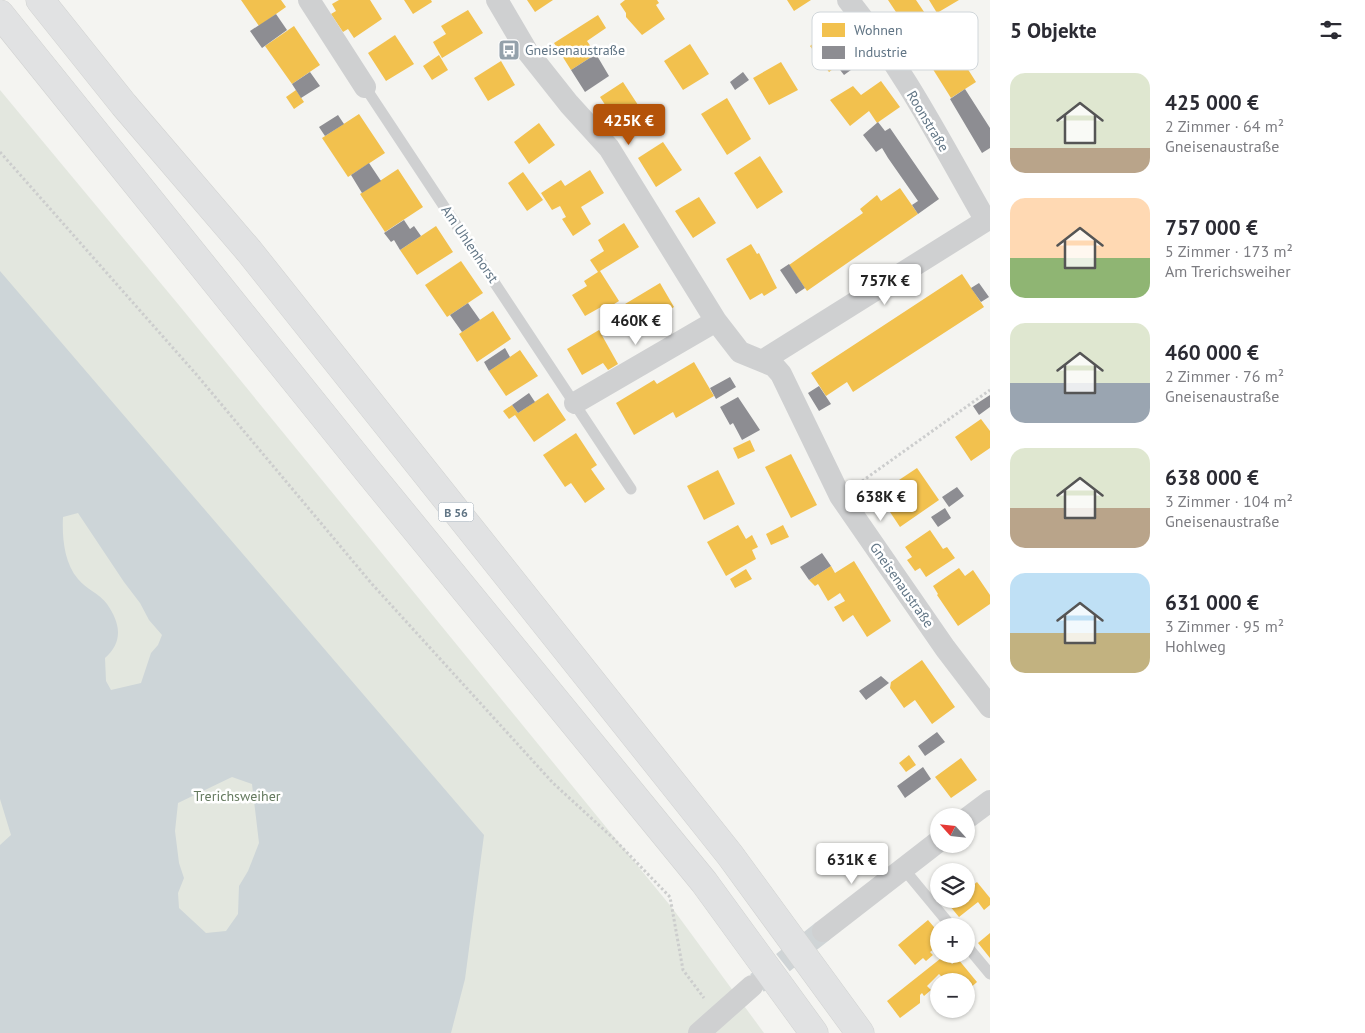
<!DOCTYPE html>
<html lang="de">
<meta charset="utf-8">
<style>
body{margin:0;font-family:"PT Sans",sans-serif;background:#f2f2f3;color:#2b2b33;height:100vh;display:flex;flex-direction:column;font-size:19px;white-space:nowrap}
*{box-sizing:border-box;margin:0}
p{font-size:16px;color:#7c7c81}
.icon{flex:none;width:28px;height:28px;fill:none;stroke:currentColor;stroke-width:2;stroke-linecap:round;stroke-linejoin:round}
.map{position:relative;flex:1;overflow:hidden}
.side{display:flex;flex-direction:column;background:#fff;width:375px}
.side>*{flex:none}
.needle{width:32px;rotate:297deg}
.fabs{position:absolute;left:930px;top:808px;display:grid;gap:10px}
.fabs a{display:grid;place-items:center;width:45px;height:45px;border-radius:50%;background:#fff;box-shadow:0 1px 4px #0004;font-size:25px}
.price{position:absolute;translate:-50% -42px;padding:0 11px;border-radius:5px;background:#fff;color:#222;font-size:16px;line-height:32px;filter:drop-shadow(0 1px 2px #0008)}
.price::after{content:'';position:absolute;left:50%;top:30px;width:15px;height:11px;margin-left:-8px;background:inherit;clip-path:polygon(0 0,100% 0,50% 100%)}
.price.selected{background:#b45309;color:#fff}
ul{padding:0;list-style:none}
li{display:flex;align-items:center;gap:15px;height:125px;padding:0 20px}
li span{display:grid;place-items:center;flex:none;width:140px;height:100px;border-radius:15px;color:#555}
li>.icon{margin-inline-start:auto}
span .icon{width:60px;height:60px;fill:#fffc;stroke-width:1}
li b{font-size:21px}
h2{display:flex;justify-content:space-between;align-items:center;height:60px;padding:0 20px;font-size:21px}
main{display:flex;flex:1;min-height:0}
.map>svg:first-child{display:block}
.green{fill:#e3e7df}
.water{fill:#cdd5d8;fill-rule:evenodd}
.homes{fill:#f2c14e}
.industry{fill:#8d8d92}
.lines{fill:none;stroke-linecap:round;stroke-linejoin:round}
.street-tunnel{stroke:#cfd4d6;stroke-width:22;stroke-dasharray:22 11;stroke-linecap:butt}
.highway-casing{stroke:#d1d2d1;stroke-width:29}
.path{stroke:#cccdcd;stroke-width:3;stroke-dasharray:2.5 2.5;stroke-linecap:butt}
.lane{stroke:#cfd0d1;stroke-width:11}
.street{stroke:#cfd0d1;stroke-width:22}
.highway{stroke:#e1e2e3;stroke-width:28}
.labels{text-anchor:middle;dominant-baseline:central;stroke-width:5;stroke-linejoin:round;paint-order:stroke}
.shield{fill:#fff;stroke:#909eaa;stroke-width:1}
.shield-label{font-size:12px;font-weight:bold;fill:#617585}
.poi-label{font-size:14px;fill:#617585;stroke:#fff;text-anchor:start}
.street-label{font-size:14px;fill:#617585;stroke:#fff}
.park-label{font-size:14px;fill:#667b60;stroke:#fff}
.key{fill:#fff;stroke:#d0d6da;stroke-width:1}
.key-label{font-size:14px;fill:#617585}
</style>
<main>
<div class="map">
<svg width="990" height="1033" viewBox="0 0 990 1033">
<rect width="100%" height="100%" fill="#f4f4f1"/>
<path class="green" d="M0 90 178 304 673 909 764 1033H0Z"/>
<path class="water" d="M0 271 484 835 465 979 451 1033H0V845L11 835 0 799ZM78 513 124 582 140 603 149 620 162 635 158 645 151 653 141 683 111 690 106 681 105 658C123 642 121 624 107 604 100 594 86 589 78 579 64 563 62 537 63 517ZM232 777 252 784 259 843 248 871 239 886 238 914 226 931 206 933 179 908 178 893 184 878 179 863 175 831 178 803Z"/>
<path class="homes" d="M241 0H281L286 7 259 26Z
M339 0H370L382 19 354 38 348 29 343 32 331 14 336 11 332 4Z
M404 0H431L432 2 413 14Z
M527 0H553L535 12Z
M625 0H657L659 3 656 5 665 19 642 35 626 17V13L620 4Z
M787 0H811L794 11Z
M888 0H916L937 31 899 57 886 37 904 24Z
M929 0H959L937 13Z
M468 10 483 33 442 58 433 42 446 34 441 26Z
M598 15 606 28 587 41 596 54 571 70 554 43Z
M838 25 857 51 829 72 810 46Z
M294 26 320 65 292 84 265 46Z
M395 35 414 64 386 81 368 53Z
M690 44 709 74 683 90 664 61Z
M959 44 967 57 962 60 976 82 951 98 929 63Z
M439 55 448 70 432 80 423 66Z
M501 61 515 85 488 101 474 78Z
M781 62 798 90 769 105 753 78Z
M881 81 900 107 877 123 869 111 850 126 830 100 853 86 861 95Z
M623 82 640 108 617 123 600 97Z
M296 90 304 102 294 109 286 97Z
M727 98 751 139 727 155 701 114Z
M359 114 385 153 348 177 322 138Z
M539 123 555 145 529 164 514 142Z
M663 142 682 170 656 187 638 158Z
M760 156 783 192 757 209 734 173Z
M398 169 423 207 385 232 360 194Z
M590 170 604 193 581 207 591 224 573 236 562 219 566 217 560 206 552 210 541 193 561 180 565 186Z
M523 172 543 200 527 211 508 183Z
M900 188 918 214 807 291 789 265 863 213 860 209 877 195 881 201Z
M699 197 716 223 693 238 675 211Z
M624 223 639 247 600 271 619 301 603 311 601 307 585 316 572 295 587 286 584 281 598 272 590 260 604 251 598 240Z
M436 226 453 252 417 275 400 250Z
M751 244 757 254 759 253 777 288 764 296 762 293 750 300 726 259Z
M461 261 483 293 447 317 425 285Z
M962 274 984 307 853 392 847 382 826 396 811 373Z
M660 283 674 307 639 328 625 304Z
M493 311 511 339 477 362 459 334Z
M599 330 618 364 608 370 603 363 582 375 567 349Z
M520 350 538 376 506 396 489 371Z
M694 362 714 396 676 418 673 412 634 435 616 403 654 380 657 384Z
M548 393 566 420 534 442 515 415 509 419 503 411 512 405 518 413Z
M981 419 990 431V448L971 461 955 437Z
M576 433 597 465 591 469 605 489 585 503 571 483 565 487 543 455Z
M750 440 755 451 738 459 733 448Z
M791 454 817 505 791 518 765 467Z
M917 468 939 500 900 527 878 494Z
M718 470 735 504 704 520 687 486Z
M738 525 746 539 752 535 758 547 752 550 756 559 726 576 707 542Z
M783 525 789 537 771 545 766 534Z
M930 530 943 549 947 547 955 558 926 577 920 568 915 571 907 560 912 557 905 547Z
M854 561 891 621 867 637 853 615 843 622 834 607 845 601 840 593 828 601 818 584 815 586 809 580 831 566 835 573Z
M959 568 965 576 973 570 990 595V604L958 626 937 595 938 594 933 586Z
M746 569 752 579 735 588 730 579Z
M922 660 955 707 932 724 915 700 904 708 890 688 891 682Z
M909 755 916 765 906 772 899 763Z
M961 758 977 780 951 798 935 777Z
M977 882 990 898V905L984 910 978 902 959 917 949 905 957 899H966V891Z
M928 920 939 933V945L930 952 933 955 926 961 923 958 915 965 898 945Z
M990 933V958L978 943Z
M945 955 952 964 958 959 977 982 968 990 971 994 966 999V981H946L939 974 927 986 931 990 924 996 922 993 920 995V1003L900 1018 887 1001Z"/>
<path class="industry" d="M276 14 287 30 262 48 250 31Z
M855 53 862 62 844 75 837 66Z
M596 54 609 76 585 92 571 70Z
M310 72 320 86 301 98 292 84Z
M743 72 749 80 735 90 730 82Z
M965 89 990 128V148L982 153 950 99Z
M338 115 344 124 325 136 319 127Z
M878 122 885 131 890 128 939 199 918 214 912 205 918 201 888 158 882 148 876 152 863 135Z
M369 163 381 181 362 193 351 175Z
M404 220 410 229 414 226 421 236 400 250 394 240 391 242 384 233Z
M789 264 805 288 796 294 780 270Z
M979 283 989 297 981 302 971 288Z
M468 303 480 320 462 332 450 315Z
M505 348 510 357 489 371 484 362Z
M730 377 736 387 716 399 710 388Z
M819 386 831 404 819 411 808 393Z
M529 393 535 402 518 413 512 405Z
M990 395V407L979 415 973 406Z
M738 397 760 430 742 440 733 423 730 425 720 407Z
M957 487 964 496 949 507 942 497Z
M945 508 951 518 938 527 931 517Z
M822 553 831 566 809 580 800 567Z
M881 676 889 683 866 700 859 691Z
M937 732 945 742 925 756 918 746Z
M923 767 931 779 905 798 897 786Z"/>
<g class="lines">
<path class="street-tunnel" d="M757 983 823 931"/>
<g class="highway-casing">
<path id="highway" d="M40 0 124 105 249 251 730 855 860 1033
M0 14 367 470 704 882 814 1033"/>
</g>
<path class="path" d="M0 152 196 374 372 584 553 783 613 838 670 897 683 970 704 998
M858 484 990 390"/>
<path class="lane" d="M365 87 631 489
M903 868 951 926
M966 945 990 974"/>
<path class="street" d="M309 0 365 87
M497 0 527 51 569 104 609 148 716 321 740 352 774 366 781 374 840 496 945 648 990 707
M848 0C903 67 943 146 986 221
M762 361 990 218
M575 403 716 321
M966 819 990 801
M823 931 939 841
M699 1033 752 986"/>
<use href="#highway" class="highway"/>
</g>
<defs>
<g id="bus-square" transform="scale(1.125)"><rect x="-9" y="-9" width="18" height="18" rx="4" fill="#94a1ab" stroke="#fff"/><path d="M-5-6H5V4H4V6H2V4H-2V6H-4V4H-5ZM-3.5-4V0h7V-4ZM-3.5 1.2v1.5H-2V1.2ZM2 1.2v1.5H3.5V1.2Z" fill="#fff"/></g>
</defs>
<g fill-rule="evenodd">
<use href="#bus-square" x="509" y="50"/>
</g>
<g class="labels">
<rect class="shield" x="438.5" y="502.5" width="35" height="19" rx="4"/>
<g class="shield-label">
<text x="456" y="512">B 56</text>
</g>
<g class="poi-label">
<text x="525" y="50">Gneisenaustraße</text>
</g>
<g class="street-label">
<text transform="translate(928 121) rotate(59)">Roonstraße</text>
<text transform="translate(470 244) rotate(56)">Am Uhlenhorst</text>
<text transform="translate(902 585) rotate(55)">Gneisenaustraße</text>
</g>
<g class="park-label">
<text x="237" y="796">Trerichsweiher</text>
</g>
</g>
<rect x="812" y="12" width="166" height="58" rx="8" class="key"/>
<rect x="822" y="23" width="23" height="14" fill="#f2c14e"/>
<rect x="822" y="46" width="23" height="13" fill="#8d8d92"/>
<g class="key-label">
<text x="854" y="35">Wohnen</text>
<text x="854" y="57">Industrie</text>
</g>
</svg>
<div class="fabs">
<a><svg class="needle" viewBox="-14 -14 28 28"><path d="M0-13l5 13h-10z" fill="#e53935"/><path d="M0 13l5-13h-10z" fill="#7c7c81"/></svg></a>
<a><svg class="icon" aria-label="layers" viewBox="0 0 24 24"><path d="M12 4l9 5-9 5-9-5zM3 14l9 5 9-5"/></svg></a>
<a>+</a>
<a>−</a>
</div>
<b class="price selected" style="left:629px;top:146px">425K €</b>
<b class="price" style="left:885px;top:306px">757K €</b>
<b class="price" style="left:636px;top:346px">460K €</b>
<b class="price" style="left:881px;top:522px">638K €</b>
<b class="price" style="left:852px;top:885px">631K €</b>
</div>
<section class="side">
<h2>5 Objekte<svg class="icon" aria-label="filters" viewBox="0 0 24 24"><path d="M4 7h16M4 17h16"/><circle cx="9" cy="7" r="2"/><circle cx="15" cy="17" r="2"/></svg></h2>
<ul>
<li><span style="background:linear-gradient(#dfe7d0 75%,#b9a48a 0)"><svg class="icon" aria-label="home" viewBox="0 0 24 24"><path d="M3 11l9-7 9 7M6 9v11h12V9"/></svg></span><div><b>425 000 €</b><p>2 Zimmer · 64 m²</p><p>Gneisenaustraße</p></div></li>
<li><span style="background:linear-gradient(#ffd9b3 60%,#8fb573 0)"><svg class="icon" aria-label="home" viewBox="0 0 24 24"><path d="M3 11l9-7 9 7M6 9v11h12V9"/></svg></span><div><b>757 000 €</b><p>5 Zimmer · 173 m²</p><p>Am Trerichsweiher</p></div></li>
<li><span style="background:linear-gradient(#dfe7d0 60%,#9aa5b1 0)"><svg class="icon" aria-label="home" viewBox="0 0 24 24"><path d="M3 11l9-7 9 7M6 9v11h12V9"/></svg></span><div><b>460 000 €</b><p>2 Zimmer · 76 m²</p><p>Gneisenaustraße</p></div></li>
<li><span style="background:linear-gradient(#dfe7d0 60%,#b9a48a 0)"><svg class="icon" aria-label="home" viewBox="0 0 24 24"><path d="M3 11l9-7 9 7M6 9v11h12V9"/></svg></span><div><b>638 000 €</b><p>3 Zimmer · 104 m²</p><p>Gneisenaustraße</p></div></li>
<li><span style="background:linear-gradient(#bfe0f5 60%,#c2b280 0)"><svg class="icon" aria-label="home" viewBox="0 0 24 24"><path d="M3 11l9-7 9 7M6 9v11h12V9"/></svg></span><div><b>631 000 €</b><p>3 Zimmer · 95 m²</p><p>Hohlweg</p></div></li>
</ul>
</section>
</main>
